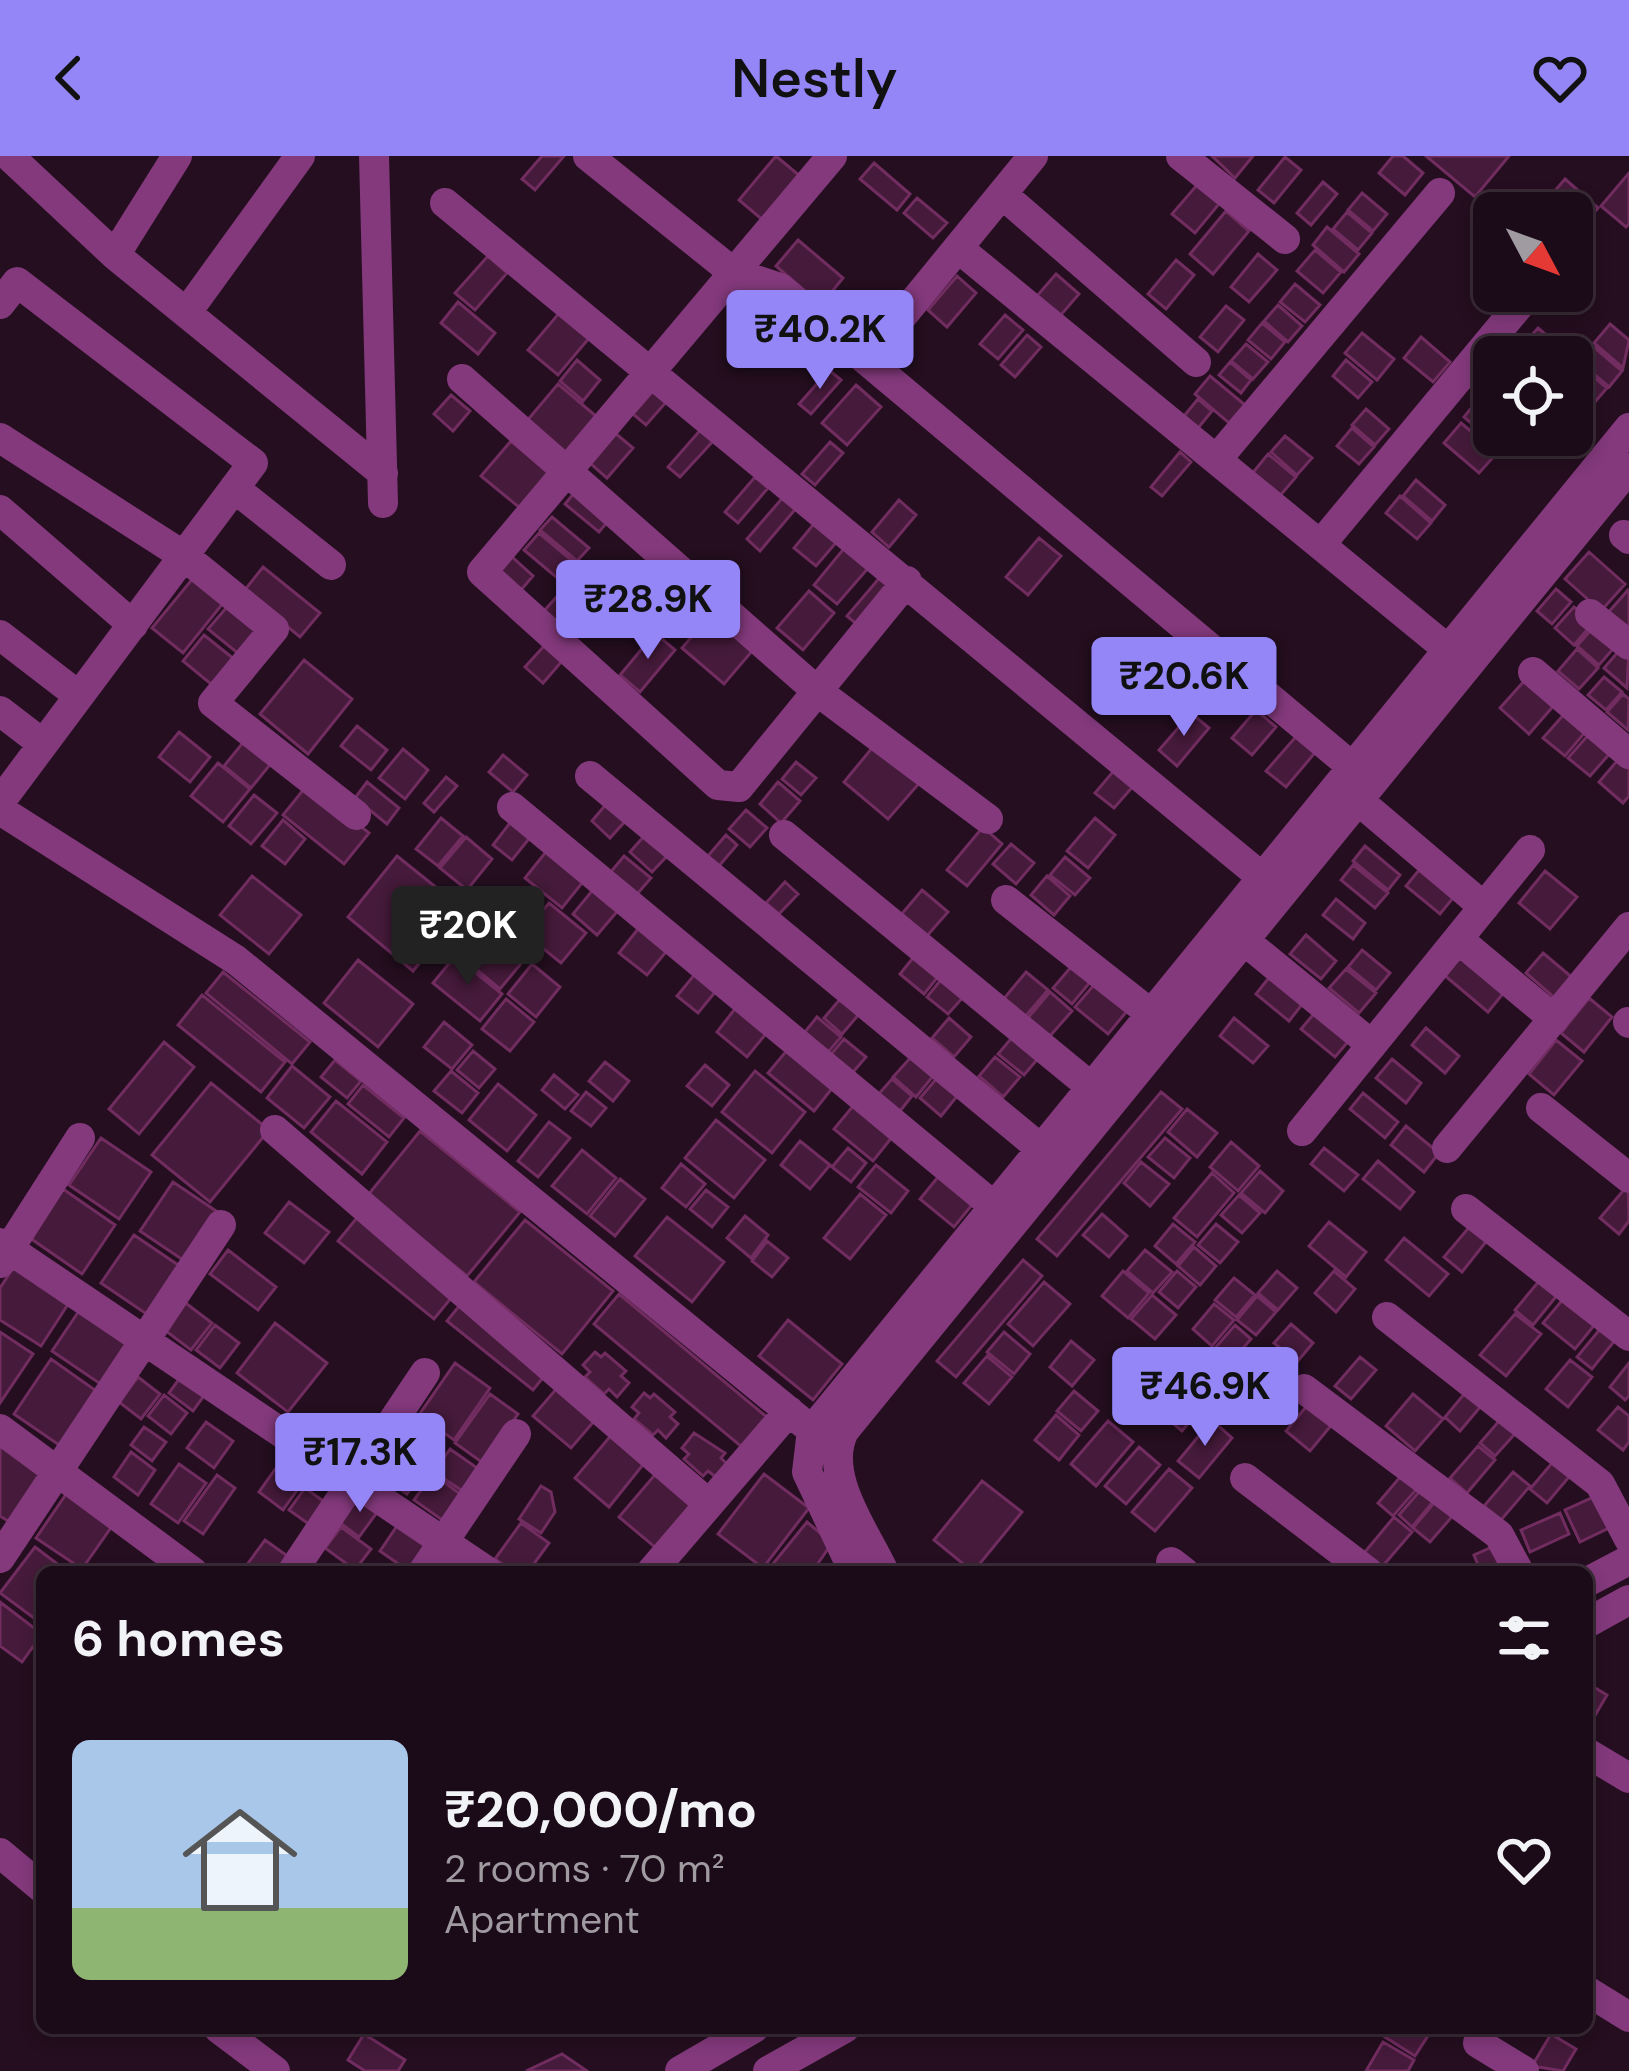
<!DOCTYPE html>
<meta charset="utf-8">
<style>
body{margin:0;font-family:"DM Sans",sans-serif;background:#241320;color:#f1f3f6;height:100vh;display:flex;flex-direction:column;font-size:45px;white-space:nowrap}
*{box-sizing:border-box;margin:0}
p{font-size:39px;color:#a09aa1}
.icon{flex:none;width:66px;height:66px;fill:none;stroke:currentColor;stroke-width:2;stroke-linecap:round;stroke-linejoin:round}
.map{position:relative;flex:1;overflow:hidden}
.sheet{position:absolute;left:36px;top:1410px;width:1557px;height:468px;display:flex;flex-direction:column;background:#1b0a17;border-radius:18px;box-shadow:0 6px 18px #0003,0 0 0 3px #392b36}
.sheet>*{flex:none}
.needle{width:78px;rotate:131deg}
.controls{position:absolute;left:1473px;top:36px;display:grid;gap:24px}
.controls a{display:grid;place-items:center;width:120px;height:120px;border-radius:18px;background:#1b0a17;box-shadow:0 6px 18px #0003,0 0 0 3px #392b36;font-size:60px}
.price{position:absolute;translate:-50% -102px;padding:0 27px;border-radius:12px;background:#9586f8;color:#111;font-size:39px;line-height:78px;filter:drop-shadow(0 3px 6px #0008)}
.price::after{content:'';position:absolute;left:50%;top:72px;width:36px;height:27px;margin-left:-18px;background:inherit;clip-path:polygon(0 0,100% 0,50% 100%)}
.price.on{background:#222;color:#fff}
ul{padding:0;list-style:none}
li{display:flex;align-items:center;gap:36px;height:300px;padding:0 36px}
li span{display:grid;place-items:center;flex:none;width:336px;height:240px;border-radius:18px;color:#555}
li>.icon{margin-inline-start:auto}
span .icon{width:144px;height:144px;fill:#fffc;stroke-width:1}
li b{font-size:51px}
h2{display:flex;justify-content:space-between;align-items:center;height:144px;padding:0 36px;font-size:51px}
header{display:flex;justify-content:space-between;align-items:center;height:156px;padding:0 36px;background:#9586f8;color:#111;font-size:54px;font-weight:600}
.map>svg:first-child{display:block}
.building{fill:#451a3a;stroke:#712c60;stroke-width:3}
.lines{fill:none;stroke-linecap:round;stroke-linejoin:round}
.minor{stroke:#83397c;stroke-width:30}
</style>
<header><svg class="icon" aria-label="back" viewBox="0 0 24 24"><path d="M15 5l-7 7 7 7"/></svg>Nestly<svg class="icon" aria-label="heart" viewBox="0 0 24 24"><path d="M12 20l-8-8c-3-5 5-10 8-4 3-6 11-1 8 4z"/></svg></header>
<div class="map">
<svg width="1629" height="1915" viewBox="0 0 1629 1915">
<rect width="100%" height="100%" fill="#240e1f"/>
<path class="building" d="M542 0H564L535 34 522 23Z
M776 0 807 26 770 70 739 44Z
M1212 0H1253L1235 22Z
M1393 0H1403L1423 17 1405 39 1379 17Z
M1426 0H1509L1475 41Z
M1285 1 1301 14 1274 47 1258 34Z
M874 7 910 38 897 54 860 23Z
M1629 17V68L1626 71 1601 50Z
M1565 23 1598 52 1585 67 1552 38Z
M1323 26 1337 38 1311 69 1297 57Z
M1197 29 1219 48 1195 77 1172 58Z
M1362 37 1387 58 1373 75 1348 54Z
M917 42 947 67 933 82 904 57Z
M1226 55 1249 75 1213 118 1190 98Z
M1347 56 1372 77 1358 94 1333 73Z
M1327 71 1359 98 1344 116 1313 89Z
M798 84 843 122 821 149 776 110Z
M1315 94 1341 116 1323 137 1297 115Z
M1258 98 1277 114 1249 146 1231 131Z
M488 100 507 117 475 154 455 137Z
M1176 104 1194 119 1166 153 1148 138Z
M1056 118 1079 138 1060 160 1036 141Z
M957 120 976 137 947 171 928 154Z
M1295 128 1320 149 1305 166 1280 146Z
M746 137 782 167 768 184 733 153Z
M458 146 495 177 478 198 441 167Z
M1278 149 1302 170 1288 186 1264 165Z
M1226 150 1244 164 1218 196 1200 181Z
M560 156 590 181 558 219 528 194Z
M1005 159 1023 174 998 203 980 188Z
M1262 167 1285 186 1271 203 1248 184Z
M1610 168 1629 184 1623 212 1594 187Z
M1538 172 1572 201H1537L1523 189Z
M1362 177 1394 203 1377 224 1345 197Z
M1027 179 1041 191 1015 221 1001 209Z
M1421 181 1450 206 1433 226 1404 202Z
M1246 188 1268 206 1253 223 1231 205Z
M1595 192 1622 215 1609 231 1582 208Z
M577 204 600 224 583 245 560 225Z
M1346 204 1372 226 1358 242 1333 220Z
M1230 206 1251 224 1241 237 1219 219Z
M1582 211 1607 232 1595 246 1572 226Z
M829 214 841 224 811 258 799 248Z
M1210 220 1245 249 1229 267 1195 238Z
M558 228 597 261 564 300 525 267Z
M856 229 881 251 847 289 822 267Z
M1572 229 1594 248 1582 263 1572 255Z
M655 233 668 244 646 269 633 258Z
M451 239 470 255 453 275 434 258Z
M1481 240 1494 251V279H1508L1498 290 1464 261Z
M1198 243 1212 255 1198 272 1184 260Z
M1366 253 1389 273 1375 289 1352 269Z
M1461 267 1497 297 1479 317 1444 287Z
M703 271 716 282 680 321 668 311Z
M1352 272 1374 291 1359 308 1337 290Z
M615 277 633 292 607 322 590 307Z
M1285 280 1312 302 1297 319 1271 296Z
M511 285 549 317 520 352 481 320Z
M830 286 843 297 815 329 802 318Z
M1180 296 1191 306 1162 340 1151 331Z
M1268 298 1296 321 1278 342 1251 319Z
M755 321 768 332 738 367 725 356Z
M1416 324 1445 349 1432 365 1403 340Z
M576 335 609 364 599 376 565 348Z
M785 339 798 350 760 395 747 383Z
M1400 340 1431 367 1417 383 1386 357Z
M899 344 916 359 889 391 872 376Z
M552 361 589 392 577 405 540 374Z
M818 363 840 382 816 410 794 392Z
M539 377 577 409 562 426 524 394Z
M1039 382 1061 400 1028 439 1006 421Z
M846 390 870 410 837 448 814 429Z
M1589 396 1625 428 1601 455 1565 423Z
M510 399 533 420 521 434 497 414Z
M263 411 320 457 300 481 244 435Z
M579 416 591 426 556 466 544 455Z
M881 420 895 432 861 472 847 460Z
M194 421 224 446 183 497 152 472Z
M1556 433 1571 446 1552 468 1537 455Z
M1628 434 1629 435V477L1606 459Z
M809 435 834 457 803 494 777 472Z
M233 444 264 469 240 499 208 473Z
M1574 451 1593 467 1574 489 1555 472Z
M711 458 753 494 724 528 682 492Z
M1597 467 1619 486 1599 509 1577 490Z
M655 477 675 494 640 536 620 519Z
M204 479 239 507 217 533 183 505Z
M1181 480 1207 502 1176 539 1150 517Z
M1625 488 1629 491 1627 532 1604 512Z
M545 489 563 504 543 527 525 511Z
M1577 493 1598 512 1579 533 1558 515Z
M304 504 352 543 308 598 260 558Z
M1604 521 1622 536 1606 554 1588 539Z
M1527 522 1556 547 1529 578 1500 552Z
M1623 538 1629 543 1628 574 1607 556Z
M1256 554 1276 571 1252 599 1232 582Z
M1566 556 1587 574 1565 600 1543 582Z
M1191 557 1209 572 1177 610 1159 594Z
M357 570 387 594 371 614 341 590Z
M179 576 210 601 190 626 159 601Z
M1300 576 1319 592 1286 631 1266 615Z
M1591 576 1612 595 1590 620 1568 602Z
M250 578 277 600 251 632 224 610Z
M877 586 922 624 888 663 844 626Z
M403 593 428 614 405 643 379 622Z
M1623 598 1629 603V640L1623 647 1599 626Z
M503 599 527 619 513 636 489 616Z
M796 606 816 622 801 639 782 623Z
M218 607 250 633 223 666 191 640Z
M1117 611 1136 627 1114 652 1095 637Z
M446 621 457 630 434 656 424 647Z
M367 626 399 652 387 668 355 642Z
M778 626 800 645 781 667 760 648Z
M308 628 369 677 344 708 283 659Z
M254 639 277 657 251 688 229 670Z
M609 645 628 662 610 682 592 665Z
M746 654 767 672 750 691 729 673Z
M441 662 463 680 438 710 416 693Z
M1095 662 1115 679 1088 712 1067 695Z
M513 663 532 679 512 704 493 689Z
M283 664 305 683 285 708 262 690Z
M983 671 1002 688 967 730 947 714Z
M646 678 669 698 652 716 630 696Z
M726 679 737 689 718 711 707 701Z
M466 681 492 703 467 734 440 712Z
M1011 688 1034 707 1016 728 993 708Z
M1365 690 1400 719 1388 734 1353 705Z
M549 692 586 722 562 752 525 722Z
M397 700 463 753 413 815 348 761Z
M624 700 651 722 632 744 605 723Z
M1065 701 1090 722 1075 739 1050 719Z
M1353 709 1388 737 1375 752 1341 724Z
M1419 714 1453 742 1440 758 1406 730Z
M1545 715 1577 741 1550 773 1519 747Z
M252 720 301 759 269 798 220 759Z
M1047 720 1070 740 1054 759 1031 739Z
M785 726 798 738 779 758 766 747Z
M596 730 621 751 597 779 573 758Z
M922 734 948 756 926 781 900 760Z
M1336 743 1365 767 1353 783 1323 759Z
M549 747 586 777 561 807 524 777Z
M642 768 670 791 647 819 619 797Z
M481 769 524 804 500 833 458 798Z
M1306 779 1336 805 1321 823 1290 798Z
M1362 794 1390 817 1376 834 1348 811Z
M917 797 941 817 924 838 900 818Z
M1461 797 1506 834 1488 856 1443 818Z
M1543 797 1574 823 1557 844 1526 817Z
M455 800 502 838 480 865 433 827Z
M358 804 413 848 378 891 324 847Z
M1077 804 1096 819 1072 848 1053 832Z
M532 808 560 831 536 861 508 838Z
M1346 813 1376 837 1359 857 1329 832Z
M223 816 310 886 292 908 206 837Z
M1026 816 1048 834 1023 863 1002 845Z
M695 818 716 835 698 857 677 840Z
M1271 819 1304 846 1289 865 1256 838Z
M944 820 966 838 948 858 927 841Z
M1100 822 1132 849 1108 878 1075 851Z
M1050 836 1072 855 1050 880 1028 862Z
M202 839 285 906 261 936 178 869Z
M841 842 860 857 842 878 824 862Z
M1589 842 1612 861 1584 896 1561 877Z
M506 843 534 866 510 895 482 873Z
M738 849 769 874 747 901 717 876Z
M1318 853 1352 881 1335 901 1301 873Z
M817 861 841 881 823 902 800 882Z
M949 862 971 881 954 901 932 882Z
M1234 862 1268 890 1253 907 1220 880Z
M444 866 472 889 452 913 424 891Z
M1426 872 1459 900 1445 917 1412 889Z
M1015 878 1041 899 1024 919 998 898Z
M844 883 866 901 848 922 826 904Z
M1556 884 1582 905 1554 939 1529 918Z
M164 886 194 911 139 978 109 953Z
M788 893 834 930 814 955 768 917Z
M473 895 495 913 479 932 457 914Z
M912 900 934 919 916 941 893 921Z
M995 901 1020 921 1003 941 979 920Z
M1392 903 1421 927 1406 947 1376 922Z
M335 904 361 925 347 942 321 921Z
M605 906 629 925 613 945 589 925Z
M705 909 729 929 712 950 687 930Z
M292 910 330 941 304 972 267 942Z
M451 915 478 937 462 957 434 935Z
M755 915 805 956 772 997 722 956Z
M554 919 578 939 565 953 542 934Z
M937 922 958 939 941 960 920 942Z
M892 923 912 940 896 960 875 942Z
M211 927 269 974 210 1046 152 999Z
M498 928 536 959 507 995 469 964Z
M363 929 404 962 389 981 348 948Z
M586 936 606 952 591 970 571 955Z
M1161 936 1182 953 1057 1100 1037 1083Z
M1363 937 1398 966 1385 982 1350 953Z
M858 944 897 975 873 1005 834 973Z
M336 945 387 986 362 1018 311 976Z
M1187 953 1217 977 1197 1001 1168 976Z
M716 964 765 1004 734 1042 685 1002Z
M549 966 570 982 538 1021 518 1005Z
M1406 970 1439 997 1424 1016 1391 989Z
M420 975 520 1056 467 1120 368 1039Z
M101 982 151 1016 119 1063 69 1029Z
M1165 982 1190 1002 1174 1022 1148 1001Z
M800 985 830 1009 810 1033 781 1009Z
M1231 986 1259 1010 1238 1035 1210 1011Z
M848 992 866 1007 851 1026 832 1011Z
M1324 992 1358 1019 1344 1035 1311 1008Z
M582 994 616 1022 587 1058 552 1030Z
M1378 1005 1414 1036 1400 1053 1363 1023Z
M1141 1006 1169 1028 1150 1050 1124 1027Z
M681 1008 705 1028 686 1051 662 1032Z
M876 1009 908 1035 891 1057 858 1031Z
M1260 1015 1283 1035 1265 1057 1241 1037Z
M942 1016 976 1044 954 1071 920 1043Z
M1212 1017 1234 1037 1197 1081 1174 1062Z
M620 1023 645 1043 615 1080 590 1060Z
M173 1026 222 1059 189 1108 140 1075Z
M1628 1029 1629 1065 1619 1078 1600 1062Z
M63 1033 115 1069 82 1118 30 1082Z
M706 1034 728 1051 712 1071 690 1053Z
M860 1038 886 1059 850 1103 824 1082Z
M1239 1039 1260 1057 1242 1077 1221 1059Z
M289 1046 329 1076 304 1107 265 1077Z
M360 1058 456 1136 434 1163 338 1085Z
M1102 1058 1127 1080 1109 1101 1083 1079Z
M745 1060 768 1079 751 1102 727 1082Z
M667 1061 724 1106 692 1146 635 1100Z
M1476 1063 1493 1077 1462 1116 1444 1101Z
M525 1064 613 1135 562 1198 474 1126Z
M1329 1066 1366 1096 1346 1121 1309 1090Z
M1173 1068 1195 1086 1176 1108 1155 1090Z
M1216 1068 1238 1086 1220 1107 1198 1089Z
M134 1079 184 1113 151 1161 101 1127Z
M1404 1082 1448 1118 1429 1140 1386 1104Z
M767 1085 788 1102 772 1121 752 1105Z
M1194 1091 1216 1110 1200 1129 1178 1110Z
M228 1094 276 1131 258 1154 210 1118Z
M1145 1094 1172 1116 1153 1137 1127 1115Z
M19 1103 74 1139 41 1190 0 1164V1132Z
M1023 1104 1042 1120 956 1221 937 1205Z
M1123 1115 1149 1137 1128 1162 1102 1140Z
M1177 1115 1196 1131 1178 1152 1159 1136Z
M1277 1115 1297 1132 1278 1154 1258 1137Z
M1334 1115 1355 1133 1336 1156 1315 1137Z
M1545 1118 1563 1132 1533 1169 1515 1154Z
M1234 1122 1255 1139 1236 1161 1215 1144Z
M1044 1126 1070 1148 1033 1190 1008 1168Z
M1570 1135 1601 1161 1575 1193 1543 1167Z
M619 1138 774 1267 749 1297 594 1168Z
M1152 1139 1176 1159 1155 1183 1131 1163Z
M1257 1140 1276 1156 1256 1179 1237 1164Z
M464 1144 550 1213 533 1234 447 1165Z
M183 1145 212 1167 191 1194 162 1172Z
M1214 1148 1234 1164 1212 1190 1193 1173Z
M83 1149 139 1188 108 1233 52 1195Z
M1515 1158 1541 1178 1506 1220 1480 1199Z
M788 1164 842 1208 813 1244 759 1200Z
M1606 1166 1620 1178 1592 1213 1577 1201Z
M275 1167 327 1207 288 1256 237 1217Z
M1291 1168 1313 1187 1297 1206 1274 1187Z
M215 1169 239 1187 220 1212 196 1194Z
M1235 1169 1251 1183 1232 1205 1216 1191Z
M0 1176 33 1198 0 1247Z
M1004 1176 1030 1198 1014 1218 987 1196Z
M1071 1185 1094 1204 1072 1230 1050 1211Z
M1272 1194 1296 1214 1277 1237 1253 1217Z
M595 1196 601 1201 605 1197 626 1215 621 1220 629 1227 617 1241 609 1233 604 1238 585 1221 590 1216 583 1209Z
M987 1200 1012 1221 989 1248 964 1227Z
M1360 1201 1376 1214 1351 1243 1335 1230Z
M51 1203 102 1239 65 1293 14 1258Z
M1570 1204 1592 1221 1568 1251 1546 1233Z
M455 1207 490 1232 454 1284 419 1259Z
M1629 1207V1240L1625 1244 1610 1231Z
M187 1212 211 1230 193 1255 169 1237Z
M1249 1218 1274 1241 1255 1264 1229 1242Z
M138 1221 160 1238 141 1263 119 1246Z
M558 1231 596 1263 571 1292 533 1260Z
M1178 1231 1202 1251 1182 1275 1158 1255Z
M1470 1231 1486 1244 1460 1275 1445 1261Z
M1074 1235 1098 1255 1081 1275 1057 1255Z
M644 1237 650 1242 654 1238 675 1256 670 1261 678 1268 666 1282 658 1274 653 1279 634 1263 639 1257 632 1251Z
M490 1238 518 1258 483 1307 455 1287Z
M1413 1238 1443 1263 1415 1295 1386 1270Z
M164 1239 187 1257 171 1278 148 1260Z
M1310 1246 1334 1266 1310 1295 1286 1275Z
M1618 1251 1629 1260V1286L1623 1294 1598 1274Z
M1506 1257 1522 1270 1495 1300 1480 1287Z
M1056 1259 1079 1279 1059 1304 1035 1284Z
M1212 1264 1232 1282 1199 1322 1178 1305Z
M1108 1265 1133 1286 1096 1330 1071 1308Z
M206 1266 233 1285 214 1312 187 1292Z
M414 1269 442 1289 407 1338 379 1318Z
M144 1271 166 1286 152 1305 131 1289Z
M613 1277 646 1305 609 1351 575 1322Z
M694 1277 725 1297 721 1302 728 1309 717 1322 708 1315 703 1320 684 1303 689 1298 682 1292Z
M0 1290 48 1323 16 1370 0 1360Z
M1478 1290 1495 1304 1467 1337 1450 1322Z
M1139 1291 1160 1309 1126 1348 1105 1330Z
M450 1293 480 1314 464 1336 434 1316Z
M131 1296 155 1314 138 1339 114 1321Z
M1557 1301 1574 1315 1547 1347 1530 1333Z
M179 1308 206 1327 178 1367 151 1348Z
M276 1312 300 1330 283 1354 259 1336Z
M1169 1313 1192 1332 1155 1375 1132 1356Z
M659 1314 696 1345 656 1392 619 1361Z
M1406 1314 1422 1327 1393 1360 1378 1347Z
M1513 1316 1530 1330 1501 1364 1484 1350Z
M433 1318 463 1340 445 1366 414 1344Z
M764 1318 809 1352 763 1412 718 1378Z
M217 1319 235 1332 203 1378 184 1365Z
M982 1325 1022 1356 973 1416 934 1384Z
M1425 1329 1437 1341 1412 1371 1399 1359Z
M541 1330 551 1336 555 1356 541 1377 519 1363Z
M71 1331 117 1363 82 1413 36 1382Z
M305 1332 329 1349 313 1371 289 1354Z
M360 1337 381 1351 359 1381 339 1366Z
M1598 1339 1613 1370 1580 1386 1565 1354Z
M1439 1341 1456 1356 1430 1386 1413 1372Z
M1560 1357 1569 1378 1530 1396 1521 1374Z
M1394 1361 1412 1376 1381 1412 1364 1397Z
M401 1364 436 1390 410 1416 380 1395Z
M807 1366 832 1387 812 1416 768 1414Z
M521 1367 549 1387 528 1416H514L495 1403Z
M341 1371 371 1393 355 1414 325 1392Z
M265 1384 293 1404 284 1416H255L246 1410Z
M1499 1388 1507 1407 1481 1416 1474 1399Z
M35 1391 68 1416H42V1468L0 1437Z
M0 1446 42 1478 22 1506 0 1490Z
M1587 1527 1607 1539 1587 1573Z
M1391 1872H1433L1415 1900 1385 1881Z
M364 1878 405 1904 398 1915H365L348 1904Z
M1551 1878 1576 1893 1563 1915 1532 1910Z
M1383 1886 1414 1904 1408 1915H1366Z
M562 1898 587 1915H526Z"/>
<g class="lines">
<path class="minor" d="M9 0 115 99 383 317
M374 0 383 347
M588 0 734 117 780 132 1363 620
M832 0 482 416 718 629 739 631 907 425
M1181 0 1285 83
M1002 38 1196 206
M445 47 1275 732
M958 92 1462 505
M115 99 177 0
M0 148 17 126 253 307 0 646
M187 156 300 0
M867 203 1033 0
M462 223 817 535 988 663
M0 282 184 400 274 473 213 547 356 659
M1217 303 1440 37
M234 332 331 409
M0 354 133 469
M1624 379 1629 383
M1321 388 1531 135
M1590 458 1629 489
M0 479 79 540
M1533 516 1629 598
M0 555 43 588
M590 620 1052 1002
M1359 645 1484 751
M512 651 1007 1061
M0 654 236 804 824 1284
M784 679 1090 930
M1006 744 1150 857
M1458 783 1554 863
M1246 786 1372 889
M1628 866 1629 867
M1541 952 1629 1022
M275 974 709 1348
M1302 975 1530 694
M1447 992 1629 771
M1466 1053 1629 1180
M0 1087 488 1416
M0 1107 80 982
M1387 1161 1600 1328 1629 1383
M1304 1233 1499 1379 1519 1416
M0 1273 193 1416
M1245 1322 1368 1416
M0 1402 221 1069
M1171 1406 1184 1416
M292 1416 425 1217
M423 1416 516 1278
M651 1416 789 1255
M854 1416 807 1316 812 1274 1629 272
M884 1416C865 1375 822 1319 844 1275L1629 312
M1587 1426 1629 1404
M1587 1467 1629 1444
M1587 1597 1629 1622
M0 1697 42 1732
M1587 1835 1629 1861
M218 1872 275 1915
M1478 1887 1524 1915
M680 1915 754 1872
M768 1915 845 1872"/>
</g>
</svg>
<div class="controls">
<a><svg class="needle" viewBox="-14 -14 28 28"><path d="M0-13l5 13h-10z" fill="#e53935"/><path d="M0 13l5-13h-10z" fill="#a09aa1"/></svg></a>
<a><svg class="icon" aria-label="locate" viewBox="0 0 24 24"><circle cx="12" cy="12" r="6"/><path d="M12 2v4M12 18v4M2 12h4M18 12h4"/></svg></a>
</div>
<b class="price" style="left:820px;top:236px">₹40.2K</b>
<b class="price" style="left:648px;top:506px">₹28.9K</b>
<b class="price" style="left:1184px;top:583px">₹20.6K</b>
<b class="price on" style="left:468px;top:832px">₹20K</b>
<b class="price" style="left:1205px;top:1293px">₹46.9K</b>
<b class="price" style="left:360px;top:1359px">₹17.3K</b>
<section class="sheet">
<h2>6 homes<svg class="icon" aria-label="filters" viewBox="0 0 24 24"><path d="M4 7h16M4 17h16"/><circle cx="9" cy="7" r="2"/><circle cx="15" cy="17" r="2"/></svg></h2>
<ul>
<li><span style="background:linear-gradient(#a9c7e8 70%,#8fb573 0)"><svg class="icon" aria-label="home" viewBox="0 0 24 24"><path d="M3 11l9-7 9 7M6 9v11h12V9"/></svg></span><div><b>₹20,000/mo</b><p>2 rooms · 70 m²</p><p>Apartment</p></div><svg class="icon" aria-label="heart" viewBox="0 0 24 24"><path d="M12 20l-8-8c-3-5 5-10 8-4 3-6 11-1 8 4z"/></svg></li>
</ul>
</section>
</div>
